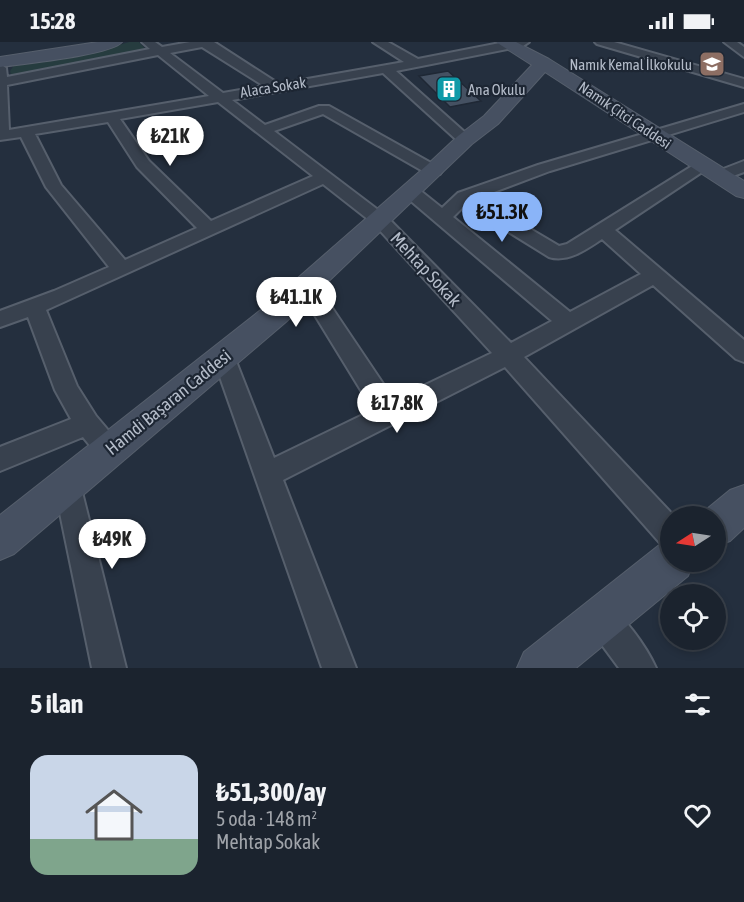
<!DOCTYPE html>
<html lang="tr">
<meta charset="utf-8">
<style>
body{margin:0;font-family:"Asap Condensed",sans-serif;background:#282f3a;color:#f1f3f6;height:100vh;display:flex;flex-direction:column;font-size:22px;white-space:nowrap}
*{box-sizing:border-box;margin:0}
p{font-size:20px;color:#a0a4aa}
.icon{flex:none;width:33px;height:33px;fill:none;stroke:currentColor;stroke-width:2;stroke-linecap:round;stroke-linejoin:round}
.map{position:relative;height:626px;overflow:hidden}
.side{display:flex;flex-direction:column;background:#1b232e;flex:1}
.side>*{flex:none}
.needle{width:39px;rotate:258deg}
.fabs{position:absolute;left:660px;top:464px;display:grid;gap:12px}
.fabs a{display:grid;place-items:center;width:66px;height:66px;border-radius:50%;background:#1b232e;box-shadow:0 3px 9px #0003,0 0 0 2px #39404a;font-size:30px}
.price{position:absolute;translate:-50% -51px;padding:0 14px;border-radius:21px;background:#fff;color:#222;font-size:20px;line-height:39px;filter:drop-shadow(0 2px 3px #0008)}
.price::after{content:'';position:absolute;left:50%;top:36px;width:18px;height:14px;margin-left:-9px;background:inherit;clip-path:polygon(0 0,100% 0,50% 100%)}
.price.selected{background:#8ab4f8;color:#111}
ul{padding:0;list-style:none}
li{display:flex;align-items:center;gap:18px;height:150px;padding:0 30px}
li+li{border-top:2px solid #39404a}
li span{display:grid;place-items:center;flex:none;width:168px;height:120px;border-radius:18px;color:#555}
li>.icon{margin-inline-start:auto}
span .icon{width:72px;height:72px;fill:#fffc;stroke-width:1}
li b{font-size:26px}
h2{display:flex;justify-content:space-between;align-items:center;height:72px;padding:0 30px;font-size:26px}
.status{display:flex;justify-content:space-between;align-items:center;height:42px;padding:0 30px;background:#1b232e;direction:ltr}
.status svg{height:16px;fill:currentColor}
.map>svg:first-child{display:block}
.green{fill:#263c3f}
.building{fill:#455162;stroke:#1f2835;stroke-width:1.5}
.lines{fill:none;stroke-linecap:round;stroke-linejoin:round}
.street-casing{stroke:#565f6c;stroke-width:4}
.secondary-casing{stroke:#565f6c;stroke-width:2}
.street{fill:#38414e;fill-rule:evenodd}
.secondary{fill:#465061;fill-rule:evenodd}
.labels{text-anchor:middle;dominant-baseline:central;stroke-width:4.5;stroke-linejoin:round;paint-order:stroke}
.far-poi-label{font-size:15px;fill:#b4bcc9;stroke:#1d2633;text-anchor:end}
.far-street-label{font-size:15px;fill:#b4bcc9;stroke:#1d2633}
.street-label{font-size:18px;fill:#b4bcc9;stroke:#1d2633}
</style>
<div class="status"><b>15:28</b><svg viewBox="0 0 49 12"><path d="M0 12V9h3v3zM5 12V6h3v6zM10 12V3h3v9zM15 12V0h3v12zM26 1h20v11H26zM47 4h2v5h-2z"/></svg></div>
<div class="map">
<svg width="744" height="626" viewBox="0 0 744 626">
<rect width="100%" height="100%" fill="#242f3e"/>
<path class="green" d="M129 0H139L148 10 15 34 11 33 10 29 15 22 107 7Z"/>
<path class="building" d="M448 29 481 59 450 65 419 34Z"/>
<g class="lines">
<g class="street-casing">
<path id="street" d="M142 0H155L162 5 190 0H214L279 42 404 20 373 0H388L418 17 505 0H529L523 4 396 29 470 95 473 98 470 101H460L383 31 232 58 265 83 319 64H329L440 126 442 129 440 132H428L323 72 274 89 386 174 511 301 552 279 405 154 403 150 405 146H417L442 166 458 151 538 123 744 62V70L550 129 478 156 559 204 567 202 697 121H709L711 124 615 188 744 298V320L736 317 653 243 524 315 674 474H670V505L660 501 505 325 283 438 356 626H322L213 315 216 309 224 306 232 309 274 416 373 368 297 244 300 239 307 237 314 239 394 358 492 311 374 182 323 142 46 268 77 344 96 374 118 400 122 408 118 416 109 419 100 416 83 395 0 429V405L71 377 55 348 28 275 0 285V269L54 249 109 225 46 145 21 95 0 98V22L6 26 7 35 150 7ZM202 5 264 44 223 51 170 11ZM158 13 209 54 9 88 7 43ZM218 60 313 134 211 179 149 119 120 77ZM108 80 137 125 197 186 125 218 61 143 35 92ZM465 163 549 215C568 221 587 207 602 197L641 232 570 270 453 175Z
M595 0H614L744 37V45L597 2Z
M724 0H737L744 5V15Z
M744 119V130L719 139 711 134 713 131Z
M67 429 77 433 80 442 126 626H92L54 442 57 433Z
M602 561C622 569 647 606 656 626H619L591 588 586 577 591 566Z"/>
</g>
<g class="secondary-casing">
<path id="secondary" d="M98 0H122C112 13 21 22 0 25V15Z
M496 0H516L549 17 744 139V156L736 154 545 30 498 82 472 102 287 279 14 512 0 518V473L267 263 426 124 458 94 484 74 532 23Z
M744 443V486L730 499 716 504V474H701L702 471 730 448Z
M670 499V519H694L688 534 576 626H517L524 610 658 504Z"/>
</g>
<use href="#street" class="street"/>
<use href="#secondary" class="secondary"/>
</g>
<defs>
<g id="school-square" transform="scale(1.35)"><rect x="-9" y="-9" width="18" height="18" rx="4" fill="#8d6e63" stroke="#1d2633"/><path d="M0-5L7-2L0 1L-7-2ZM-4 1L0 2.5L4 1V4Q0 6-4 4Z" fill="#fff"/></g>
<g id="building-square" transform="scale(1.35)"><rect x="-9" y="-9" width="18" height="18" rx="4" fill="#0f9aa8" stroke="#1d2633"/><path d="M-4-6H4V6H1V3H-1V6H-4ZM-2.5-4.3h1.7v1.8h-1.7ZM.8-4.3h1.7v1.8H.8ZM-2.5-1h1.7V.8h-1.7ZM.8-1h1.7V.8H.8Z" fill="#fff"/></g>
</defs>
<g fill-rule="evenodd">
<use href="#school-square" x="712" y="22"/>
<use href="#building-square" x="449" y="47"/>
</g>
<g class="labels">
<g class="far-poi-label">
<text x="692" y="22">Namık Kemal İlkokulu</text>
<text x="468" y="47" text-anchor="start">Ana Okulu</text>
</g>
<g class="far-street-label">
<text transform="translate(273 45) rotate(-9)">Alaca Sokak</text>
<text transform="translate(625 73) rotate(34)">Namık Çitci Caddesi</text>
</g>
<g class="street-label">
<text transform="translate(426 227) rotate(47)">Mehtap Sokak</text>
<text transform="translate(168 360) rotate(-39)">Hamdi Başaran Caddesi</text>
</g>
</g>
</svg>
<div class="fabs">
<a><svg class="needle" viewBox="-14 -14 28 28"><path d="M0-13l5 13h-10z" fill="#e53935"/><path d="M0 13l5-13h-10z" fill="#a0a4aa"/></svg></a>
<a><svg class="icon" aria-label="locate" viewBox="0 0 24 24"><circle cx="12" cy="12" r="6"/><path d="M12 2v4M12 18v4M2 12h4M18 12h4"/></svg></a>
</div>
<b class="price" style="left:170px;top:125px">₺21K</b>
<b class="price selected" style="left:502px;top:201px">₺51.3K</b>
<b class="price" style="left:296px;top:286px">₺41.1K</b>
<b class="price" style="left:397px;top:392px">₺17.8K</b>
<b class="price" style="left:112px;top:528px">₺49K</b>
</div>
<section class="side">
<h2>5 ilan<svg class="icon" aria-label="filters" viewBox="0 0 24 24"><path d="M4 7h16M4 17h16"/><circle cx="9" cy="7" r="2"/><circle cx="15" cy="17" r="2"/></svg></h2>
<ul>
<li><span style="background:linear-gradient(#c9d6e8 70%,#7fa58c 0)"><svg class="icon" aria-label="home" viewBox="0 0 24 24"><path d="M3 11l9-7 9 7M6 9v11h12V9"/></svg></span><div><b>₺51,300/ay</b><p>5 oda · 148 m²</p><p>Mehtap Sokak</p></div><svg class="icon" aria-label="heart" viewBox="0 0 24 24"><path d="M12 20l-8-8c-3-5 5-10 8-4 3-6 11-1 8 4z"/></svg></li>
</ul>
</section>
